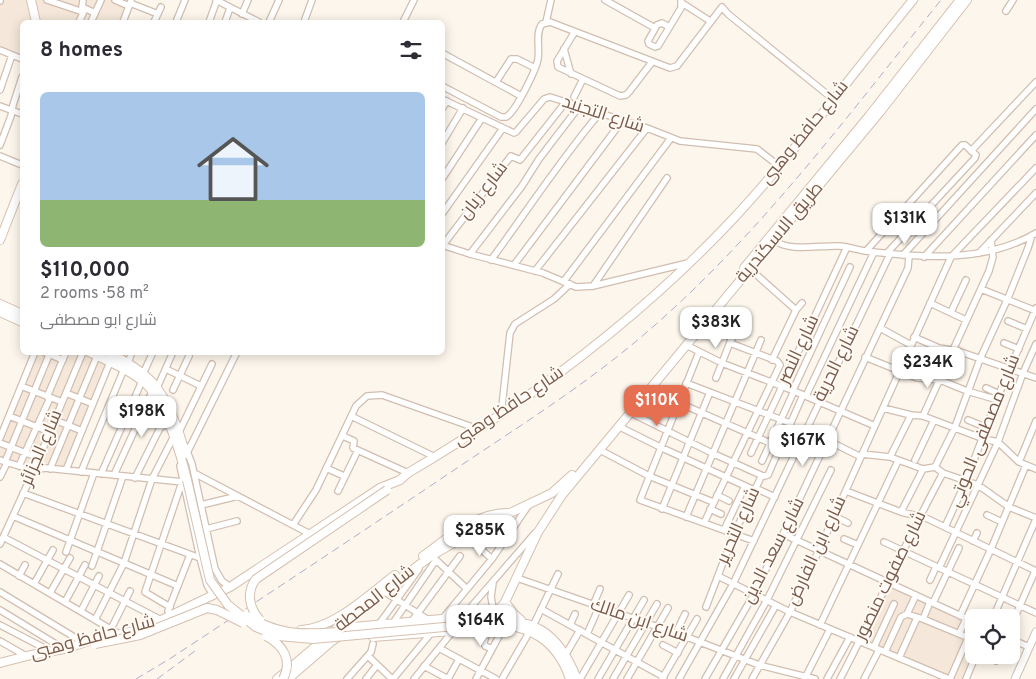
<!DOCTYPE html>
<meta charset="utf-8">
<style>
body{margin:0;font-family:Overpass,Cairo,sans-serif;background:#f2f2f3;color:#2b2b33;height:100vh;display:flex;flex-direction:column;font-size:19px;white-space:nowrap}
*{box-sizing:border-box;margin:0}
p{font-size:16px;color:#7c7c81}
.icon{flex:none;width:28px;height:28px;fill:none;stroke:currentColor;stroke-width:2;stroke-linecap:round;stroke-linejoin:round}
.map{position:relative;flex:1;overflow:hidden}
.details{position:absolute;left:20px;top:20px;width:425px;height:335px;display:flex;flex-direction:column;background:#fff;border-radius:8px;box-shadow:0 2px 12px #0003}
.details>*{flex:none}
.controls{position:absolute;left:965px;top:609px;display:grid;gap:10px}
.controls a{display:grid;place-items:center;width:55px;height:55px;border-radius:8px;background:#fff;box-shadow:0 2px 12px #0003;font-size:25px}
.price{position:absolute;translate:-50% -42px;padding:0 11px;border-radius:10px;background:#fff;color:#222;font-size:16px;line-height:32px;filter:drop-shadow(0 1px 2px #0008)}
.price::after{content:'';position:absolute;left:50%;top:30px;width:15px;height:11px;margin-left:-8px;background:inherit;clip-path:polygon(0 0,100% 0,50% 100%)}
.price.on{background:#e76f51;color:#fff}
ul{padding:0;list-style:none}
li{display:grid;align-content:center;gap:10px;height:265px;padding:0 20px}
li span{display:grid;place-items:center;height:155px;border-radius:8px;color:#555}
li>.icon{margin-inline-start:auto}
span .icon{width:90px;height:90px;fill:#fffc;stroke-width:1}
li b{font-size:21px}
h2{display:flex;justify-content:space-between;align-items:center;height:60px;padding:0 20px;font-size:21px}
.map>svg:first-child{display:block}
.residential{fill:#f5e8da}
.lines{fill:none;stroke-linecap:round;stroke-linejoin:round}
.minor-casing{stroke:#d1beb0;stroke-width:8}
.tertiary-casing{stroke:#d1beb0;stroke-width:9}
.secondary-casing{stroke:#d6c0b0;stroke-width:10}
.minor{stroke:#fff;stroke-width:5.5}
.tertiary{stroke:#fff;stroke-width:7}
.secondary{stroke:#fff;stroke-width:8}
.rail{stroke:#b9a8c9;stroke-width:1;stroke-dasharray:8 5;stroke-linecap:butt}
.secondary-bridge-casing{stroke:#d6c0b0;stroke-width:10;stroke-linecap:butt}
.secondary-bridge{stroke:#fff;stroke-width:8}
.labels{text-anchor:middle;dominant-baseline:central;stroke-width:4;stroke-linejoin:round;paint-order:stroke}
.street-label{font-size:18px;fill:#7a5c4d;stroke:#fffaf3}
</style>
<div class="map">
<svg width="1036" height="679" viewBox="0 0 1036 679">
<rect width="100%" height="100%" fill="#fdf6ec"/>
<path class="residential" d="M0 0H44L58 4 60 0H111L124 5 126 9 121 22H22V57L0 49Z
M39 353H100L110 357 64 468 41 465 33 468 0 458V444Z
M889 587 974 625V653L962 679H955L863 641Z"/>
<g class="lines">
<g class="minor-casing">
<path id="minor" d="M47 0 83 12
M83 0 82 7 95 13
M115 0 129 6
M216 0 259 22
M605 0 655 28
M0 1V0
M130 3 158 14
M682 3 710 21
M1006 11 1013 0
M242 14 248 0
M79 22 84 11
M91 22 101 0
M123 22 131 1
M154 22 161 7
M176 22 185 0
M209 22 217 0
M225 22 230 8
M269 22 279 0
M304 22 312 0
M403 22 414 0
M546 22 551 0
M669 27 662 23 657 25 648 41 649 44 655 47 658 46 681 8V0
M574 33 557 61 558 67 620 96 626 95 629 92 652 62
M564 49 571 74
M0 50 22 59
M442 53 521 96
M496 82 511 59H517L535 68
M442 86 501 117H506C515 113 536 70 538 59 540 48 535 33 542 24L550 22 670 68 677 66 722 7 728 14 833 99
M0 90 12 55
M574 97 583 79
M442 99 514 133 516 132 544 99 550 97 647 128 680 141 757 149 779 166
M0 106 22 114
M442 109 447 101
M442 143 463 108
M0 145 11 116 13 105 22 77
M971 151 1036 82
M0 156 22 165
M442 179 482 118
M442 214 503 128
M772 239C789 253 819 245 839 246 850 247 861 251 873 252 927 258 987 262 1036 233
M442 245 470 254 543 273 576 287 593 286 688 263
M443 245 511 156 520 160 565 103
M866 251 962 145H965L976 155 975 158 887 253
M979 253 1036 193
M470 254 522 186 539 159 578 108
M903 255 1036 109
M924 257 1036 135
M491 260C527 211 560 160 599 114
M514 265 622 121
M750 269 796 310
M535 271 647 128
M564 281 671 138
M593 286 667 178
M981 289 1036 311
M930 303 966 320
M951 312 966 280
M708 320 732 339
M1008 321 1027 329
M880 328 911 345
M914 337 939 348 958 351 1036 378
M1004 343 1019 349
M686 345 722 363 794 391 875 426
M44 352 63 360
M699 352 640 500 754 541
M865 357 917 378 940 380 967 391 998 400
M772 360 796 310 802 303
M128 363 132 352
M166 369 201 386
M143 374 153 352
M716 378 736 327
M686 383 790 423
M21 386 62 402
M157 388 173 352
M986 388 999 394
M173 390 189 356
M650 390 795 454
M793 390 850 267
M66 393 93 404
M806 396 874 252
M47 397 66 352
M640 402 659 411
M883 408 911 415 923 416 984 439 998 442 1019 462 1036 469
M631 413 712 453 763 476
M501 415 510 333 515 324 554 299 570 284
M9 416 50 432
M351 416 435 457
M923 416 989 271 993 257 991 240
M55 420 82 431
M968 420 987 428
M620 427 660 447 754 490
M179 432 212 364
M343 436 354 441 353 448 408 473
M0 438 35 352
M827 440 861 457
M0 443 39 458
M185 446 192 464 215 569 222 581 230 587
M600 450 649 476 713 502
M188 451 237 352
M751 453 847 247
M862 454 890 457 923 469 935 467 943 473 978 485 1009 507 1036 518
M890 457 911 415
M0 460 32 470 46 468 183 482
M915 460 934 420
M762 461 794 391
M5 462 49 355
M1019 462 1036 421
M19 466 50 398
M180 466 200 558 207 585 213 595
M935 467 955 427 980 359 1008 298 1028 248 1032 235
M326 468 344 476
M50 469 97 356
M66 470 110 362
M81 472 124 369
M194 473 310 534
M101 474 142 381
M114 475 152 392
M0 477 7 463
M135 478 160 428 168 423
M755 488 775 497
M338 491 358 450
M846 491 901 512 926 518 1036 571
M23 493 200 558
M717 495 729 501
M201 505 238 496
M662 509 710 392
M710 509 721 514
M901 512 923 469
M987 515 1002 522
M13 516 178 586
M834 516 848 523
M686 517 761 340
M704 523 780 365 777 361 730 343
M293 525 316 490 356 406 367 396 382 395 478 429
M945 527 966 481 999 394 1036 308
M206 529 237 521
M724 530 745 486
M783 534 974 622
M465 535 492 559
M3 537 161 620
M844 539 858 545
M973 541 977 533
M884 542 1036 613
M0 544 34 470 83 352
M66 552 94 473
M434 558 467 589
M0 564 119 634
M92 566 123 476
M939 568 998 442 1023 373 1036 344
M19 576 25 565
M718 576 790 612 949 679
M517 578 687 637 759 665 815 679
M930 580 936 567
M493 583 491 597 494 613
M34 584 53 550
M383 591 427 619
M0 592 84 643
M50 593 70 558
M65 602 85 565
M933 603 959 548
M593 605 600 589
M170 607 145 592 182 482
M706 607 734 534 761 477 768 475 803 395
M541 609 664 677
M0 610 64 649
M81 611 99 576
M168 611 190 555
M907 614 923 619 974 640
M907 614 916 595
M463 616 535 533
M960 616 991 549 1026 465
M443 618 492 559 528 506
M993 618 1036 519
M923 619 930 602
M95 620 124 563 152 479 174 436
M412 621 460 556
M393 623 436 560
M379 624 419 569V564
M489 624 484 643 485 646 492 649
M0 625 50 651
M570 625 575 614
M820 625 898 461
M533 626 558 574
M1011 626 1035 571
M111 629 130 591
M676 633 685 614
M587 634 599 607
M959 634 966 619
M1011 639 1029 647
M0 641 26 656
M663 645 678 653
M874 647 894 604
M439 648 496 679
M885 652 901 617 907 614
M566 654 580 630
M368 656 392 679
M899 658 917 618
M996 661 999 655
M424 666 448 679
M805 678 830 629
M347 679 371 652 373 644
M366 679 377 665
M393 679 432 632
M414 679 453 631
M448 679 459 659
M476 679 505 625
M502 679 530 631
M580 679 629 595
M598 679 644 600
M613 679 657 604
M627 679 668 608
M662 679 697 619
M679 679 733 584 890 254
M705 679 754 594 783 534 908 268 909 256
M723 679 767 600 831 470
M734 679 776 605
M752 679 790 612 819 550 951 257 1036 168
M827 679 850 637
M840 679C876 611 906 540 943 473
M864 679 879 650
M950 679 968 638
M966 679 976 655"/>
</g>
<g class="tertiary-casing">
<path id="tertiary" d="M1015 679 1036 632"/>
</g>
<g class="secondary-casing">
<path id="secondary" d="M31 0 36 22
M0 240 22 184
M744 268 869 116 960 0
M0 304 22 314
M0 312 22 322
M89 352C108 361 130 370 146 384 165 403 181 454 187 480
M108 352C124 360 141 370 153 383 168 400 180 432 185 454
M423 556C448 538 475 513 507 513
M505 602 514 614 521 620
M482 620C533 617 558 631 577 679
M491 624C530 625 557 640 570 679
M301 630C335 628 368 595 395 575
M373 637 465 630 478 628 489 624
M0 663 31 655 64 649 86 642 134 631 161 620 230 587 380 488 400 480 408 473C527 403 638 320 733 219 797 150 853 73 913 0
M277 679 361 608 431 556 485 525 552 493 572 475
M288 679 332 641 353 627 486 615 498 611 505 602 538 532 562 495 880 112 967 0"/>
</g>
<use href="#minor" class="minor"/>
<use href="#tertiary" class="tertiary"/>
<use href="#secondary" class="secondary"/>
<path class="rail" d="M136 679 171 658C270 593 368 528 466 462 523 424 581 387 634 343 752 245 845 119 941 0
M157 679 195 651"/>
<g class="secondary-bridge-casing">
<path id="secondary-bridge" d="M187 480 210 580 228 605 256 627 278 636 313 639 466 625
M246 615C277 635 303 635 338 632
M260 620C249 608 246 592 256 579L387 490
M266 636C283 645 293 660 283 679
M95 644 140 635 207 608 217 610 243 623"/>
</g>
<use href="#secondary-bridge" class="secondary-bridge"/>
</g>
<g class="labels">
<g class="street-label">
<text transform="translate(603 115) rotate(18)">شارع التجنيد</text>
<text transform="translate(805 133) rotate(-51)">شارع حافظ وهبى</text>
<text transform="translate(484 191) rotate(-52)">شارع زيان</text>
<text transform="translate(780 233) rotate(-50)">طريق الاسكندرية</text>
<text transform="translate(799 350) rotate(-65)">شارع النصر</text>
<text transform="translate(837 364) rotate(-64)">شارع الحرية</text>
<text transform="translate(509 407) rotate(-34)">شارع حافظ وهبى</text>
<text transform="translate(985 431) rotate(-68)">شارع مصطفى الحوتي</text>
<text transform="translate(42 448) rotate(-67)">شارع الجزائر</text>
<text transform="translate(739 526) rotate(-66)">شارع التحرير</text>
<text transform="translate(774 551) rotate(-63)">شارع سعد الدين</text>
<text transform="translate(817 551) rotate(-65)">شارع ابن الفارض</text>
<text transform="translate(891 576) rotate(-64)">شارع صفوت منصور</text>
<text transform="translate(375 599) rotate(-38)">شارع المحطة</text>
<text transform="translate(639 621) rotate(19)">شارع ابن مالك</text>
<text transform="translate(93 638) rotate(-15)">شارع حافظ وهبى</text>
</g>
</g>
</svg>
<div class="controls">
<a><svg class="icon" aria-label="locate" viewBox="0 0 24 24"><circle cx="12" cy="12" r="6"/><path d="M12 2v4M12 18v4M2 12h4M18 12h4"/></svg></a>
</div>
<b class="price" style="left:905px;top:245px">$131K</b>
<b class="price" style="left:716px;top:349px">$383K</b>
<b class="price" style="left:928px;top:389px">$234K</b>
<b class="price on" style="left:657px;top:427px">$110K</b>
<b class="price" style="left:142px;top:438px">$198K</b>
<b class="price" style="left:803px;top:467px">$167K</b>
<b class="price" style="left:480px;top:557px">$285K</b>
<b class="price" style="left:481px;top:647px">$164K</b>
<section class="details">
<h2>8 homes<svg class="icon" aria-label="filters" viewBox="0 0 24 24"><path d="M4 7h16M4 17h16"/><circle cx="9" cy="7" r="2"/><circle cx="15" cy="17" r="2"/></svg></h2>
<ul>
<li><span style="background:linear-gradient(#a9c7e8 70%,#8fb573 0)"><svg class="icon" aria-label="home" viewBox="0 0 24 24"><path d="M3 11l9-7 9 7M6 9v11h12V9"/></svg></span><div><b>$110,000</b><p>2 rooms · 58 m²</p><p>شارع ابو مصطفى</p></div></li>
</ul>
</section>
</div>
